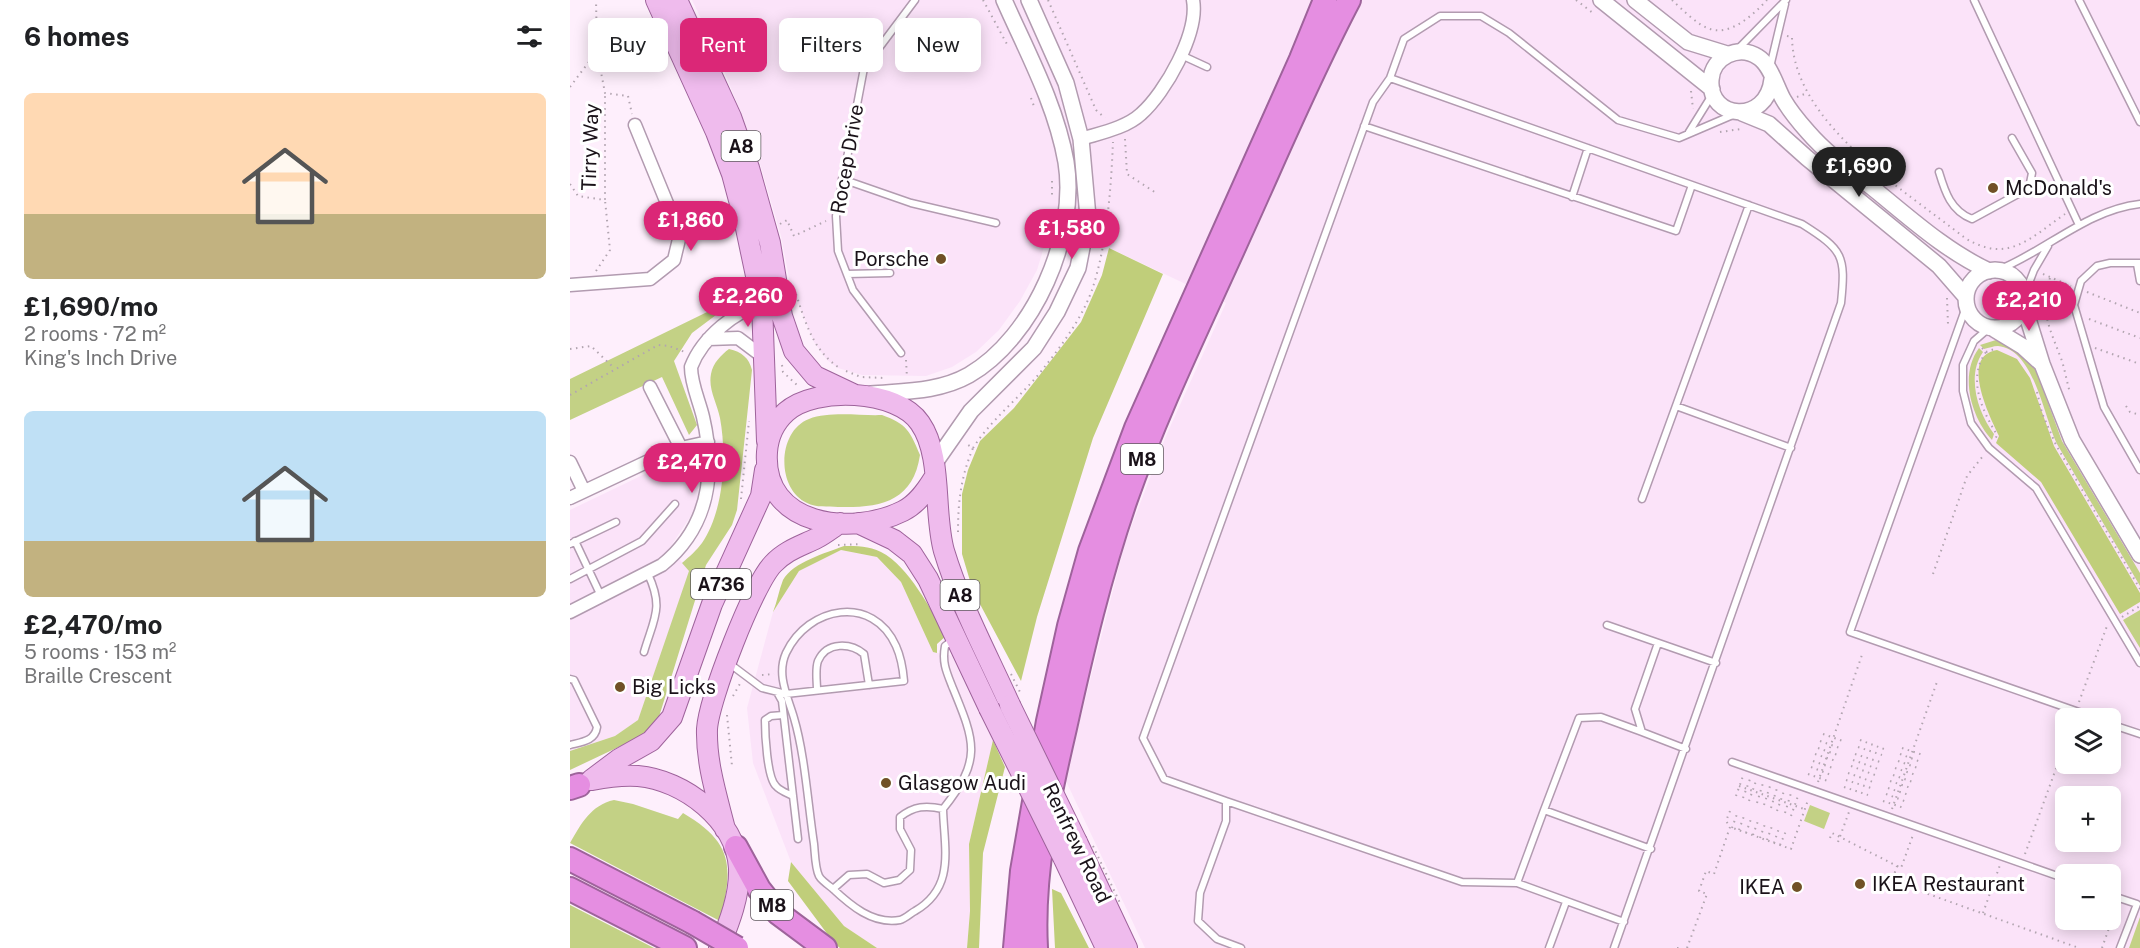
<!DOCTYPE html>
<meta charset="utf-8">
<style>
body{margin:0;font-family:"Public Sans",sans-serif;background:#f6f6f6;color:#202124;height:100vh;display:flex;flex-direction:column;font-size:22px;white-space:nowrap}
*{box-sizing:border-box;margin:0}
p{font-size:20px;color:#757577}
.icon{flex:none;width:33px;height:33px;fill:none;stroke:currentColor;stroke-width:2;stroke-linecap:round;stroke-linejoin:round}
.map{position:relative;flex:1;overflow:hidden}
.side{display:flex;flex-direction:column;background:#fff;width:570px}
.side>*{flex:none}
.guide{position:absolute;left:18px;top:18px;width:570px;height:54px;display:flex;gap:12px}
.tools{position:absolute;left:1485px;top:708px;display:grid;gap:12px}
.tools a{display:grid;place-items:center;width:66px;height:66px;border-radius:9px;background:#fff;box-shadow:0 3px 15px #0003;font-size:30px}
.price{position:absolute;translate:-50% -51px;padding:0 14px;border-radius:21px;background:#db2777;color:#fff;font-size:20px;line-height:39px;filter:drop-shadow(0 2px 3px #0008)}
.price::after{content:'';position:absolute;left:50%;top:36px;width:18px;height:14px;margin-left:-9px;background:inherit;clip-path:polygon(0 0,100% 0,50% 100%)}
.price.active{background:#222;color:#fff}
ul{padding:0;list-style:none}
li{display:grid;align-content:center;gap:12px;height:318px;padding:0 24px}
li span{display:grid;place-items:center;height:186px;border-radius:9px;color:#555}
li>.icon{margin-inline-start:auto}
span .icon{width:108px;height:108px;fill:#fffc;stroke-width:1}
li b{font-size:26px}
h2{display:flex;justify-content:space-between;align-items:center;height:72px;padding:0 24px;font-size:26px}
.chip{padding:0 21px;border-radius:9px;background:#fff;box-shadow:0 3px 15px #0003;font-size:21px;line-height:54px}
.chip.active{background:#db2777;color:#fff}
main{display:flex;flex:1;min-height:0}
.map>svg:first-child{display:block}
.built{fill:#fbe3f9;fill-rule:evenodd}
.green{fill:#c3d185}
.forest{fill:#c0ce7a}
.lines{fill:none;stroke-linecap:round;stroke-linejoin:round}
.service-casing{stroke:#b29bb0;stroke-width:9}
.minor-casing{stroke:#b29bb0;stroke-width:15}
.tertiary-casing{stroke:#b29bb0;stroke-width:18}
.primary-casing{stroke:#9e639b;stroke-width:22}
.motorway-casing{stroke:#9e639b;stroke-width:26}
.path{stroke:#b2a5b0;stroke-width:2;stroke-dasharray:1.5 4.5;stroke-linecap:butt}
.service{stroke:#fff;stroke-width:6}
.minor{stroke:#fff;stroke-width:12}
.tertiary{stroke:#fff;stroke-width:15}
.primary{stroke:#efbbed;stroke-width:20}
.motorway{stroke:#e58ee1;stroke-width:22}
.primary-bridge-casing{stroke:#9e639b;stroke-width:22;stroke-linecap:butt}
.motorway-bridge-casing{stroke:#9e639b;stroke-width:26;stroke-linecap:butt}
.path-bridge{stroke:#b2a5b0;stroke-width:2;stroke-dasharray:1.5 4.5;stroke-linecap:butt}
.primary-bridge{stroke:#efbbed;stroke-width:20}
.motorway-bridge{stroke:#e58ee1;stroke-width:22}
.poi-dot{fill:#705126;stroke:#fff;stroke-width:2}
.labels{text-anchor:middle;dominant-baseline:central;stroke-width:6;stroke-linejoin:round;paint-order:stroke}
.shield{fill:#fff;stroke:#5f595e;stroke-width:1.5}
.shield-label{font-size:18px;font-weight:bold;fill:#1a1219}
.street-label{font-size:20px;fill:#1a1219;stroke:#fff}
.poi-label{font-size:20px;fill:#1a1219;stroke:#fff;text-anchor:start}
</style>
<main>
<section class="side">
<h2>6 homes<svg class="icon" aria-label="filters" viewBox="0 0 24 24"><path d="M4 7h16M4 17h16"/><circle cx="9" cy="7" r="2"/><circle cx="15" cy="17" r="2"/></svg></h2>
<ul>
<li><span style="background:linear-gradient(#ffd9b3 65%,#c2b280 0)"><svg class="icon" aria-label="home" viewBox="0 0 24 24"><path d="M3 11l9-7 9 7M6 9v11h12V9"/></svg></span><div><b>£1,690/mo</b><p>2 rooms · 72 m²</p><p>King's Inch Drive</p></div></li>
<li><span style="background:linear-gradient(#bfe0f5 70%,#c2b280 0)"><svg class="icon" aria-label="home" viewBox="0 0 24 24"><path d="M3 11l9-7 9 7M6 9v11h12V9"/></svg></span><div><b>£2,470/mo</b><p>5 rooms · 153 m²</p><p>Braille Crescent</p></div></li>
</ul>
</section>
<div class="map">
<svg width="1570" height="948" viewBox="0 0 1570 948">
<rect width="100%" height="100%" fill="#feeffc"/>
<path class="built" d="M122 0H1570V948H575L495 779 555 543 596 436 656 303 535 246 478 234 467 270 450 301 429 330 406 352 382 367 356 376 292 375 268 368 257 360 244 342 220 283 211 236 188 157 144 45ZM1496 718H1540V764H1496ZM1496 796H1540V842H1496ZM1496 874H1540V920H1496Z
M125 450 132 457 126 508 99 549 120 570 68 720 45 736 0 751V510Z
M271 550 307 557 331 582 363 652 384 656 423 740 399 844 400 911 397 948H307L274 926 221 862 183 763 177 708 203 612 229 571Z"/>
<path class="green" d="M174 294 122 333 104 361 127 425 119 435 92 377 0 420V379Z
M1426 340 1438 343 1466 370 1492 441 1570 573V586L1487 444C1474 417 1464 349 1428 346 1423 346 1419 348 1414 349L1410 345Z
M1409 348 1413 352C1396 376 1408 413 1424 434L1422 440C1401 417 1389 375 1409 348Z
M159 349C172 352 179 358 182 370L167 510 162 525 136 565 88 720 74 735 0 770V751L45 736 68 720 119 571 112 563C119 557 127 550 132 543 154 511 157 456 150 418 147 403 138 389 141 374 143 363 151 355 159 349Z
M312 415C337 424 340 431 350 455 343 502 310 508 268 507 258 506 246 508 237 503 206 489 207 431 239 419 260 411 290 416 312 415Z
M1570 610V648L1553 620Z
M44 800 63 804 108 819 113 813C164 843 163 867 150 921L0 843C11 824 21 805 44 800Z
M1240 805 1260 813 1254 829 1234 821Z
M0 905 84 948H0Z
M1570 917V948H1559Z"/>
<path class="forest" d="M539 248 593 274 523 438 467 617 451 681 403 591 392 554V494L398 470 410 441 444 408 511 322 532 275Z
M1427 350 1447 359 1460 378 1484 446 1570 593V602L1550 614 1471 482 1426 443 1429 436C1420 417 1389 356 1427 350Z
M274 546C287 546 299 546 311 552 340 567 359 609 377 635L367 644V653L363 652 331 582 307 557 271 550 229 571 203 612C207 602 209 590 213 580 223 562 256 553 274 546Z
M423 740 435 767 413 853 409 948H397L400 911 399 844Z
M221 862 274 926 307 948H270L264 943 218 881Z
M482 889 491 893 519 948H485Z"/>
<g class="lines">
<g class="service-casing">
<path id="service" d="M1404 0 1509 225
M1509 0 1570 122
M1168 49 1216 0
M611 55 637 67
M1200 67 1215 4
M820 78 834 39 870 16H911L939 33 1048 120 1109 138 1165 114
M794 126 1106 231 1122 185
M1119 132 1142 95
M1369 172C1375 192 1381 211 1402 219L1459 188 1462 173 1442 138
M272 179 341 203 426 223
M1002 197 1018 148
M1570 263H1540L1527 266 1511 281 1504 305 1534 407 1570 470
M1567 264 1570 281
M1428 270C1476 251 1517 210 1570 204
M277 274 320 273
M1454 296 1464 270 1478 246
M1396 307 1280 632 1526 718
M1419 328 1404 341 1393 365V391L1401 423 1419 448 1466 488 1570 663
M331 353 283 290 268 251 266 216 294 68 345 0
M1106 406 1221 448
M1072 499 1179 205
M5 541 31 596
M0 544 46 522
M0 579 72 541 105 504
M1037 625 1146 663
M1088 643 1065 709 1072 732 1116 749
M74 652C84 618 94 608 78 574
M160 664 192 688 216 694 334 681C333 669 331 657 326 646 303 594 238 606 216 653 206 675 218 697 224 718 235 755 238 805 244 844 245 853 245 868 249 876 251 880 258 885 262 888 280 905 303 925 330 920 335 919 341 913 345 911 386 887 374 848 373 809 413 759 405 742 382 686 376 671 372 662 375 646L383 640
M0 679 4 680 27 727C25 741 12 742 0 745
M247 690C247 681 245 669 248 661 257 641 281 643 294 654L299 685
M207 692 212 701 228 839
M213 715 201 716 195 720C195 733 197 778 206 786 210 791 217 793 223 796
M1540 724 1570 734
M1162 762 1496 879
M656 801 892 882 947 883
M974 810 1009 718 1031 717 1072 732
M263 889 279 875 297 874 314 883 329 880 340 870 341 850 330 829V817C344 806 356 805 373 809
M1540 895 1567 904 1550 948
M1054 922 947 883 974 810 1081 849
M671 948 647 939 628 921 630 893 656 821V801L594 779 573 738 803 102 820 78 1232 224C1273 250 1276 255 1271 303L1044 948
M979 948 996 902"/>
</g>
<g class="minor-casing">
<path id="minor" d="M511 139C530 133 556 128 571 114 595 93 629 33 623 0
M0 285 80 279 104 260 110 235 65 125
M138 339 168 338 192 356
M80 387 111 448
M0 462 14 491
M0 498 102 450 138 442
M0 612 92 565C139 527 146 473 133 417 129 400 121 384 121 367 132 338 166 309 197 303"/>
</g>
<g class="tertiary-casing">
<path id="tertiary" d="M1031 0 1142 89
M1065 0 1118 42 1157 54
M1202 79C1197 125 1138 120 1141 80 1142 57 1169 44 1188 57 1200 64 1206 86 1213 99 1220 111 1229 122 1238 132 1257 154 1281 171 1304 189 1341 219 1376 251 1419 271
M1172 113 1199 124 1237 158 1369 266 1396 297
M1396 299a29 29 0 1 1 58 0a29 29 0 1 1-58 0Z
M1454 306 1472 364 1502 440 1570 555
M1424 329 1452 346 1472 364
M301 394C334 391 369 392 399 375 464 337 508 236 496 162 486 105 457 52 434 0
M364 464 401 411 464 348 487 312 508 268 518 217 511 139 496 83 459 0"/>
</g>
<g class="primary-casing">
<path id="primary" d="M86 0 146 132 162 174 174 219 192 304 197 441
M107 0 161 117 179 168 200 243 212 316 224 351 245 376 283 394
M364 478C356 491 347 504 333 511 281 537 192 526 197 452 198 437 205 422 216 412 245 386 327 389 350 423 373 456 363 512 374 551 390 604 417 654 440 705
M288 523 324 540 342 554 358 579 419 708
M21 780 49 759 81 741 102 717 142 604 191 496 195 470
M22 780C37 777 53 775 68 776 114 780 166 820 169 868 170 896 159 923 149 948
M155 829C147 797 136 763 137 729 139 699 183 585 203 564 216 550 231 546 247 538 255 534 262 528 270 523
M507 842 557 948
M493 857 536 948"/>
</g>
<g class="motorway-casing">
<path id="motorway" d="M0 788 9 785
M166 847 189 889 208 913 255 948
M0 859 122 922
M0 889 115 948
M445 948 452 871 478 721 499 626 520 551 566 428 731 59 755 0
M466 948C462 873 478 801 495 728 512 651 530 574 556 499 588 408 631 321 670 234 706 155 739 76 779 0"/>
</g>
<path class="path" d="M413 0 438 46
M478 0 526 110 535 118
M1006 0 1023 13
M1102 0C1112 9 1127 25 1140 29 1161 36 1184 14 1197 0
M1217 36 1222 37C1223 123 1333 189 1395 238 1438 264 1459 239 1495 214
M27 51 35 93 58 96 62 114
M0 87 27 51 26 0
M1121 91 1123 109
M1227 97 1237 93
M461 98 465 109
M1150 132 1171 129
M555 139 557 174 586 193
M482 181V197
M0 184 8 196 35 200V93
M210 224 217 220 224 236 256 221
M26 271 40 250 35 200
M1473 274 1501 286
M1480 278C1468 309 1481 331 1492 361 1495 371 1497 382 1500 393
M1517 292 1570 313
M226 294C236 324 243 351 271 369
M1377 298 1378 324
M1519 319 1570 338
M1412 348 1416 352C1397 379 1412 410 1427 435L1425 440
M1525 348 1570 364
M0 349 21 346 44 368
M1416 352 1427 348
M336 360 337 378
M212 365 213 372 228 386
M276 371 291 377 314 378
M1467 392 1472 413 1486 445 1570 589
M0 395 88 345 99 346 115 352
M1556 406 1560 412 1570 415
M403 448C422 418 451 397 473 369 492 345 513 317 523 287 537 243 541 189 543 142
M171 499 179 421
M388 532C388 501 391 477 403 448L395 443
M268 545 292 544
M1363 574 1397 476 1413 456
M1552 617 1570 606
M192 675 204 674
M163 696 171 682
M1509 702 1537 626
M157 715 162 766
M1253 734 1273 741
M1290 740 1314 749
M1250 741 1270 748
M1288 747 1312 755
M1248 748 1268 755
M1332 748 1353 755
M1245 754 1266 761
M1285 754 1310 762
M1330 754 1351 762
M1283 760 1308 769
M1243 761 1263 768
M1328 761 1348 768
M1281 766 1305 775
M1241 767 1261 775
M1325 768 1346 775
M1278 773 1303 782
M1238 774 1258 781
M1323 775 1343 782
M1276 780 1301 788
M1320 781 1341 788
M1248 782 1293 652
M1169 786 1234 809
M1274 787 1298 795
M1318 788 1339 795
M1316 794 1337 802
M1166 796 1173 776
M1173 798 1180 779
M1179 801 1186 781
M1313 801 1334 808
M1187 803 1193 783
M1194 805 1200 786
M1201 808 1207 788
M1322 809 1368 679
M1160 811 1156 821 1160 827
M1207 811 1214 791
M1215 813 1221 793
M1221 816 1228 796
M1162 828 1167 814
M1169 830 1174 816
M1176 833 1181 819
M1183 835 1188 821
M1190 838 1195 824
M1260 838 1262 833 1327 866 1322 881 1509 948
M1197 840 1202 826
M1268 842 1279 812
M1204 843 1209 828
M1210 845 1216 831
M1455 854 1496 741
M1327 866 1331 868 1343 835
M1413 913 1430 865
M1107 948H1112
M1117 948 1137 894 1129 891 1136 871 1144 874 1160 827 1221 849 1238 800
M1532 948 1546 908"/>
<use href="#service" class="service"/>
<use href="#minor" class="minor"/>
<use href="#tertiary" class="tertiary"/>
<use href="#primary" class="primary"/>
<use href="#motorway" class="motorway"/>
<g class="primary-bridge-casing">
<path id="primary-bridge" d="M440 705 507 842
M419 708 493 857"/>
</g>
<g class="motorway-bridge-casing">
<path id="motorway-bridge" d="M122 922 167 948"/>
</g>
<path class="path-bridge" d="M441 674 450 692
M523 846 550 903"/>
<use href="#primary-bridge" class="primary-bridge"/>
<use href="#motorway-bridge" class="motorway-bridge"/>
</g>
<g class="poi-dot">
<circle cx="1423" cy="188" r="6"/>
<circle cx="371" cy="259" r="6"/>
<circle cx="50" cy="687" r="6"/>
<circle cx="316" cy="783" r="6"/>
<circle cx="1290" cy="884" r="6"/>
<circle cx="1227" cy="887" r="6"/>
</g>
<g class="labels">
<g class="shield">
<rect x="151.5" y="131" width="39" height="30" rx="4.5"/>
<rect x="551" y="444" width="42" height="30" rx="4.5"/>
<rect x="121" y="569" width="60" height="30" rx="4.5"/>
<rect x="370.5" y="580" width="39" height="30" rx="4.5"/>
<rect x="181" y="890" width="42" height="30" rx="4.5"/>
</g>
<g class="shield-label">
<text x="171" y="146">A8</text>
<text x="572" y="459">M8</text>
<text x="151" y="584">A736</text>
<text x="390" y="595">A8</text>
<text x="202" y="905">M8</text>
</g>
<g class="street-label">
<text transform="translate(20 147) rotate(-88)">Tirry Way</text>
<text transform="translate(277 159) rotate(-80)">Rocep Drive</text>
<text transform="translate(507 843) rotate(64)">Renfrew Road</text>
</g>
<g class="poi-label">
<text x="1435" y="188">McDonald's</text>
<text x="359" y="259" text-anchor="end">Porsche</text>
<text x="62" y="687">Big Licks</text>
<text x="328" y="783">Glasgow Audi</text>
<text x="1302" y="884">IKEA Restaurant</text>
<text x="1215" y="887" text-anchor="end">IKEA</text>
</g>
</g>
</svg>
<div class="tools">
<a><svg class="icon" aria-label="layers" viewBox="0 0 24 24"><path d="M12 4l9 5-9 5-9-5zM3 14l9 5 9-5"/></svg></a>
<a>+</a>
<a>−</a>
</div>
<b class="price active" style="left:1289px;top:198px">£1,690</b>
<b class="price" style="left:121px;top:252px">£1,860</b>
<b class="price" style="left:502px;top:260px">£1,580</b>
<b class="price" style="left:178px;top:328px">£2,260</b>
<b class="price" style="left:1459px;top:332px">£2,210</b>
<b class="price" style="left:122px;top:494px">£2,470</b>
<div class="guide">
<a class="chip">Buy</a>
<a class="chip active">Rent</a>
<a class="chip">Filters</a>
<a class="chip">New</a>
</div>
</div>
</main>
